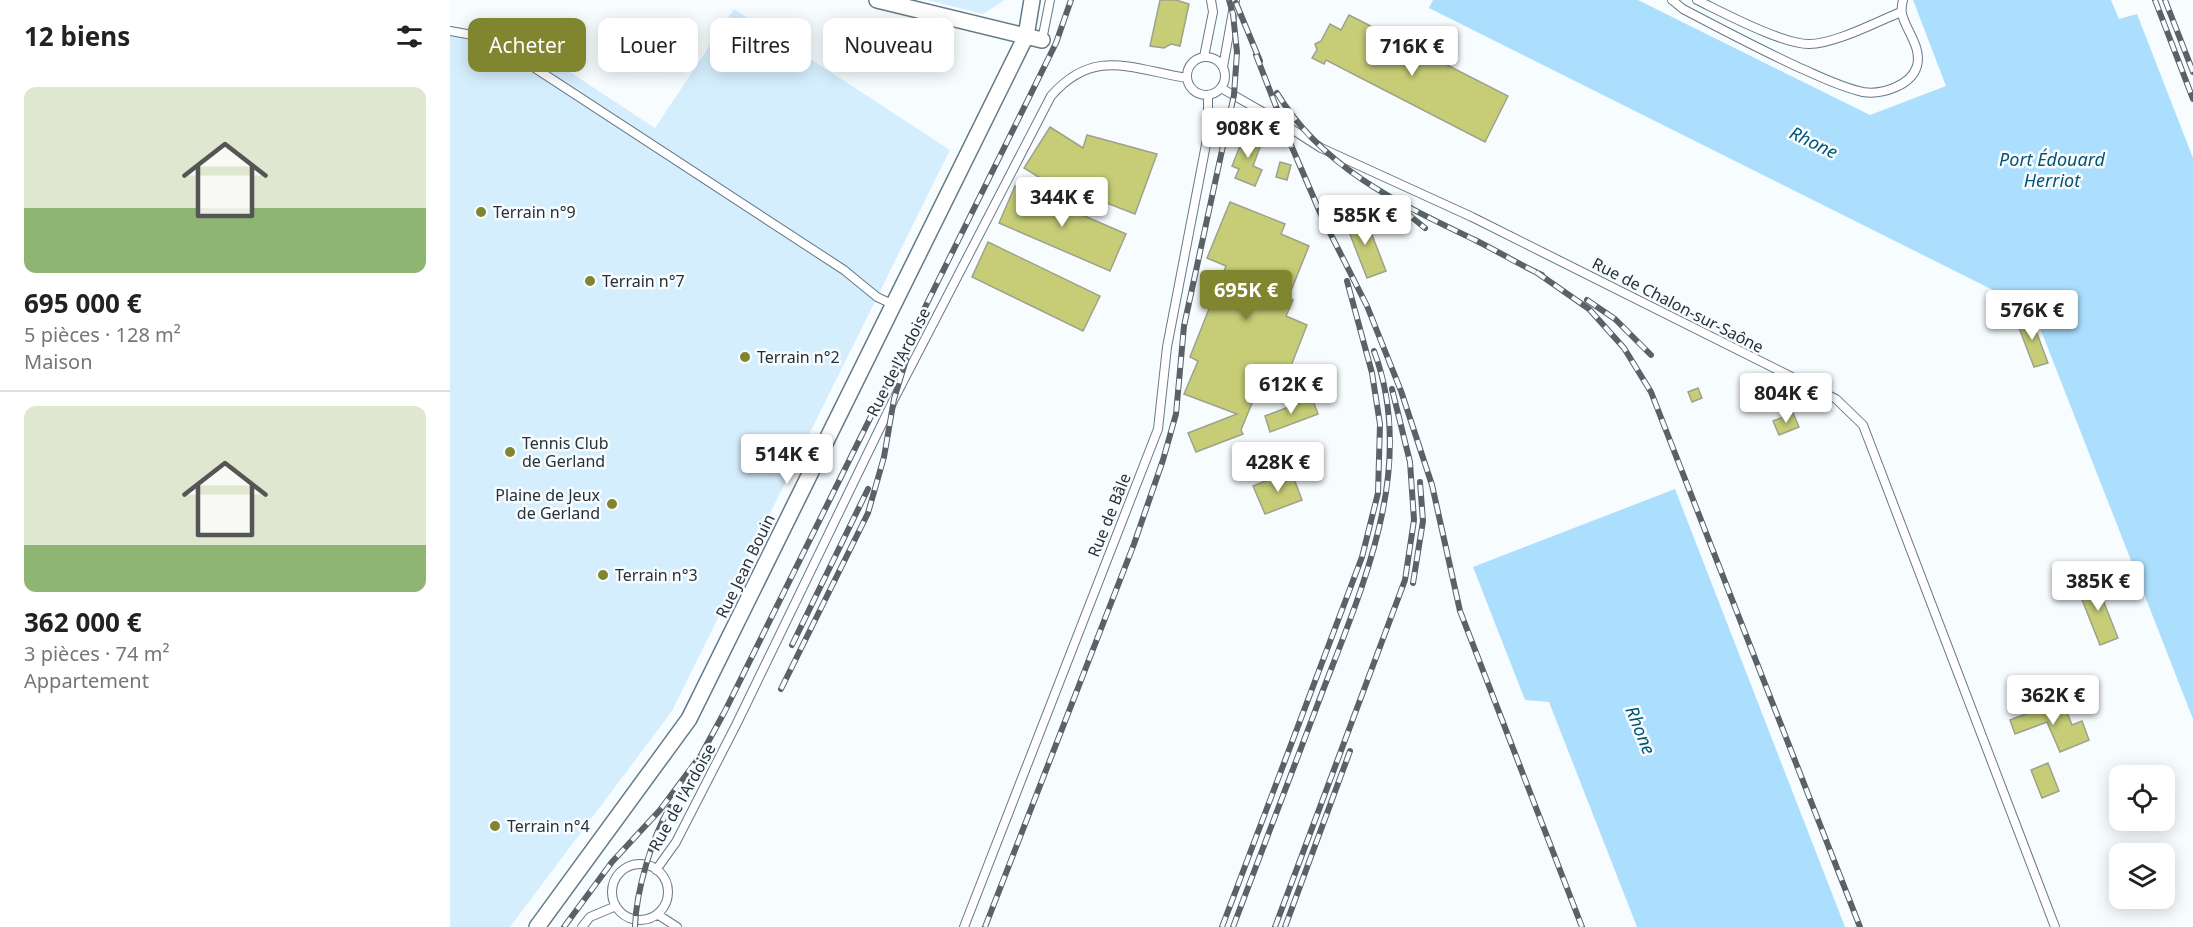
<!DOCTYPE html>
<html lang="fr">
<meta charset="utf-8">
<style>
body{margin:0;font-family:"Noto Sans",sans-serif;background:#f2f2f2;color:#222;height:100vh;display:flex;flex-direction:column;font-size:22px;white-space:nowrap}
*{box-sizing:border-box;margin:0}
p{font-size:20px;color:#767676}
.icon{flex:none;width:33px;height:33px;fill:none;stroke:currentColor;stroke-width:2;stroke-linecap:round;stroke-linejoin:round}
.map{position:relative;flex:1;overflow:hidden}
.panel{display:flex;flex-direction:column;background:#fff;width:450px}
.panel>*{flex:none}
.top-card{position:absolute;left:18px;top:18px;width:570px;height:54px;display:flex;gap:12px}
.tools{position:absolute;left:1659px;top:765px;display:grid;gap:12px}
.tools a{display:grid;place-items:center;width:66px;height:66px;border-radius:12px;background:#fff;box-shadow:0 3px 15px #0003;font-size:30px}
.price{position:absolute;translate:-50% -51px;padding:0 14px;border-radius:6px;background:#fff;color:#222;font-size:20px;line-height:39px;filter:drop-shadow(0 2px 3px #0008)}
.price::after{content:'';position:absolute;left:50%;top:36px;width:18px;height:14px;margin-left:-9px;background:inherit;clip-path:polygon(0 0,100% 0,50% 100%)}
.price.current{background:#808530;color:#fff}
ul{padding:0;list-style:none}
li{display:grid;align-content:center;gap:12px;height:318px;padding:0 24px}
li+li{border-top:2px solid #e0e0e0}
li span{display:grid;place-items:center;height:186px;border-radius:12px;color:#555}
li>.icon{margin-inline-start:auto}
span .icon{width:108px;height:108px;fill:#fffc;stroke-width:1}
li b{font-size:26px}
h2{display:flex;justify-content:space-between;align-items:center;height:72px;padding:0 24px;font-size:26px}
.pill{padding:0 21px;border-radius:12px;background:#fff;box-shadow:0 3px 15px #0003;font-size:21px;line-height:54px}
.pill.current{background:#808530;color:#fff}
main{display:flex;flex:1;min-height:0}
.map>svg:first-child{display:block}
.green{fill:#d5eefd}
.water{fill:#acdffd}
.building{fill:#c6cd76;stroke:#9fa28b;stroke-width:1.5}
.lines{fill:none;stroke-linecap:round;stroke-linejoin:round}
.lane-casing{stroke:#647a87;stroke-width:10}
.street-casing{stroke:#647a87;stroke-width:18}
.lane{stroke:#fff;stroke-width:8}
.street{stroke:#fff;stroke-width:15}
.rail-casing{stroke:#5a6267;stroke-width:6}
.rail{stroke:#f7fcff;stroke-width:4;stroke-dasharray:11;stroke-linecap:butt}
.poi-dot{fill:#808530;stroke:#f7fcff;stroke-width:2}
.labels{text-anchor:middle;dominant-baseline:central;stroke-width:5;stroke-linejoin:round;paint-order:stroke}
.poi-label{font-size:16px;fill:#273036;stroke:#f7fcff;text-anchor:start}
.street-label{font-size:16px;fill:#273036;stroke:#f7fcff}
.water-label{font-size:18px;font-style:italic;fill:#065473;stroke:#f7fcff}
</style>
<main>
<section class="panel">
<h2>12 biens<svg class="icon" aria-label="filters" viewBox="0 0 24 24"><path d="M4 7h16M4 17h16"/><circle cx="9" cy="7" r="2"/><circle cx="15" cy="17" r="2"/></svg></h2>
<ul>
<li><span style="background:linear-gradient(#dfe7d0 65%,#8fb573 0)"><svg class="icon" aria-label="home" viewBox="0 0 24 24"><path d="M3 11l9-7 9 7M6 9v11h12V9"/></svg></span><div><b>695 000 €</b><p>5 pièces · 128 m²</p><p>Maison</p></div></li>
<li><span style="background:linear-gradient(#dfe7d0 75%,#8fb573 0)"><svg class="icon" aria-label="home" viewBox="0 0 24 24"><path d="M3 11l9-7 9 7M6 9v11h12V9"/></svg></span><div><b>362 000 €</b><p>3 pièces · 74 m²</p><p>Appartement</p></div></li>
</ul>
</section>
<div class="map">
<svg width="1743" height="927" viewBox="0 0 1743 927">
<rect width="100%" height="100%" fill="#f7fcff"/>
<path class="green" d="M477 0H555L533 14Z
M284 9 500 150 222 711 60 927H0V26L65 36 205 128Z"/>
<path class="water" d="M983 0H1188L1420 115 1496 86 1463 0H1661L1669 19 1687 14 1743 158V719L1583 310 979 8Z
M1225 489 1395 927H1187L1099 702 1075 700 1023 567Z"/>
<path class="building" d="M710 0H726L739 4 730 46 721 44 714 48 700 46Z
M899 15 1058 96 1035 142 876 60 874 64 862 58 867 50 865 44 871 41 880 24 891 30Z
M600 127 633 148 637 135 707 154 685 214 587 176 574 168Z
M796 131 813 139 803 166 812 170 805 186 785 178 789 169 782 166Z
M830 162 841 165 837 180 826 177Z
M565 186 676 234 660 271 549 223Z
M780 202 835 224 831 234 859 246 838 298 843 300 836 316 857 325 830 394 809 386 791 430 793 434 746 452 738 433 787 414 734 394 748 361 740 357 776 266 757 258Z
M905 214 907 219 915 217 936 271 917 278 894 219Z
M538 242 650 296 633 331 522 277Z
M1580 315 1598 363 1584 367 1566 320Z
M1248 388 1252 398 1242 402 1238 392Z
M862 398 868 414 820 432 815 416Z
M1343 413 1349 427 1329 435 1323 421Z
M841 471 852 500 815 514 803 486Z
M1645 580 1668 638 1650 645 1627 587Z
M1613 702 1622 725 1632 721 1639 740 1610 752 1597 722 1565 734 1560 720 1581 712 1580 709 1590 706 1592 711Z
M1598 763 1609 791 1592 798 1581 770Z"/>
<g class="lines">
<g class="lane-casing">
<path id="lane" d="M1222 0 1233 9C1271 29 1309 49 1348 67 1369 76 1390 87 1413 92 1431 95 1461 86 1467 66 1472 47 1456 31 1452 14 1451 9 1452 4 1453 0
M1247 0C1274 13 1332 44 1359 44 1385 44 1426 22 1451 12
M0 31 39 38 394 270 427 297 444 305
M592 40 600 0
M737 76a19 19 0 1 1 38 0a19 19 0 1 1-38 0Z
M754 57 763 12 761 0
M773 67 785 0
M771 88 832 123 871 148 1022 217 1386 399 1413 425 1605 927
M162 892a28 28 0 1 1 56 0a28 28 0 1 1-56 0Z
M206 870 226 842 287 723 444 399 601 96C644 47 681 69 737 78
M207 914 227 927
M132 927 140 917 166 906
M514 927 708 429 717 347 758 134V96"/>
</g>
<g class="street-casing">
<path id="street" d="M427 0 592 40
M87 927 239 719 576 36 582 0"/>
</g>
<use href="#lane" class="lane"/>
<use href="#street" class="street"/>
<g class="rail-casing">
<path id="rail" d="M1705 0 1743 99
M1715 0 1743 72
M786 3 810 61
M806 55 841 145 872 217 917 306 951 391 982 485 1010 611 1132 927
M827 93C873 169 950 204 1027 241 1049 252 1070 265 1092 275
M954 211 975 228
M1086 272 1139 309 1174 348 1201 392 1410 927
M1137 300 1165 319 1201 355
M963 583 973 521 970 482
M342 645 418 489
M331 689 418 513 434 457 444 399 456 360
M114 927 162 862 210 810 251 755 275 711 606 43 621 0
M185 927C186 891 202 837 220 807
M535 927 684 544 713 460 726 414 734 326 784 95 787 52 783 14 779 0
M772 927 912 557 928 493 930 424 922 373 897 281
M783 927C811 853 839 780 867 706 909 594 969 471 924 351
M825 927 955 580 964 520 960 462 942 389
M835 927 900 751"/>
</g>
<use href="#rail" class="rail"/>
</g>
<g class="poi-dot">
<circle cx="31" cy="212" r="6"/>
<circle cx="140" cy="281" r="6"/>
<circle cx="295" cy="357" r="6"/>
<circle cx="60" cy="452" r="6"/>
<circle cx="162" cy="504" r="6"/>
<circle cx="153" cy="575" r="6"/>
<circle cx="45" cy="826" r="6"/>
</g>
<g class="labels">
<g class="poi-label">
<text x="43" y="212">Terrain n°9</text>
<text x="152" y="281">Terrain n°7</text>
<text x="307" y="357">Terrain n°2</text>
<text x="72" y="443">Tennis Club<tspan x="72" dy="18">de Gerland</tspan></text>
<text x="150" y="495" text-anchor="end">Plaine de Jeux<tspan x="150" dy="18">de Gerland</tspan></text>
<text x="165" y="575">Terrain n°3</text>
<text x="57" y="826">Terrain n°4</text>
</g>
<g class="street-label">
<text transform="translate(1228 305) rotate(27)">Rue de Chalon-sur-Saône</text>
<text transform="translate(448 362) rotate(-63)">Rue de l'Ardoise</text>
<text transform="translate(659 515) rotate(-68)">Rue de Bâle</text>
<text transform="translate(295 566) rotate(-64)">Rue Jean Bouin</text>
<text transform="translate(232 797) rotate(-61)">Rue de l'Ardoise</text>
</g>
<g class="water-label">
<text transform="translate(1364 142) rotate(26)">Rhone</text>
<text x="1602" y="159">Port Édouard<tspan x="1602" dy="21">Herriot</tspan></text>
<text transform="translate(1191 730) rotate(68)">Rhone</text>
</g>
</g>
</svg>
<div class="tools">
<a><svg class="icon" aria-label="locate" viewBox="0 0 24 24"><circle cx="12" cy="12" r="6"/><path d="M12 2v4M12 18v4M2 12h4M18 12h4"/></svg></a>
<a><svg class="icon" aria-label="layers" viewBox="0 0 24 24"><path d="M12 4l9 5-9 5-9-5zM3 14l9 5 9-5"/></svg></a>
</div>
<b class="price" style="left:962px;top:77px">716K €</b>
<b class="price" style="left:798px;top:159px">908K €</b>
<b class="price" style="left:612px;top:228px">344K €</b>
<b class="price" style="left:915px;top:246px">585K €</b>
<b class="price current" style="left:796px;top:321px">695K €</b>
<b class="price" style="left:1582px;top:341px">576K €</b>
<b class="price" style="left:841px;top:415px">612K €</b>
<b class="price" style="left:1336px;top:424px">804K €</b>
<b class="price" style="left:337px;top:485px">514K €</b>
<b class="price" style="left:828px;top:493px">428K €</b>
<b class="price" style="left:1648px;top:612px">385K €</b>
<b class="price" style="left:1603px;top:726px">362K €</b>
<div class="top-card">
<a class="pill current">Acheter</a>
<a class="pill">Louer</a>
<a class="pill">Filtres</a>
<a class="pill">Nouveau</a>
</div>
</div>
</main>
